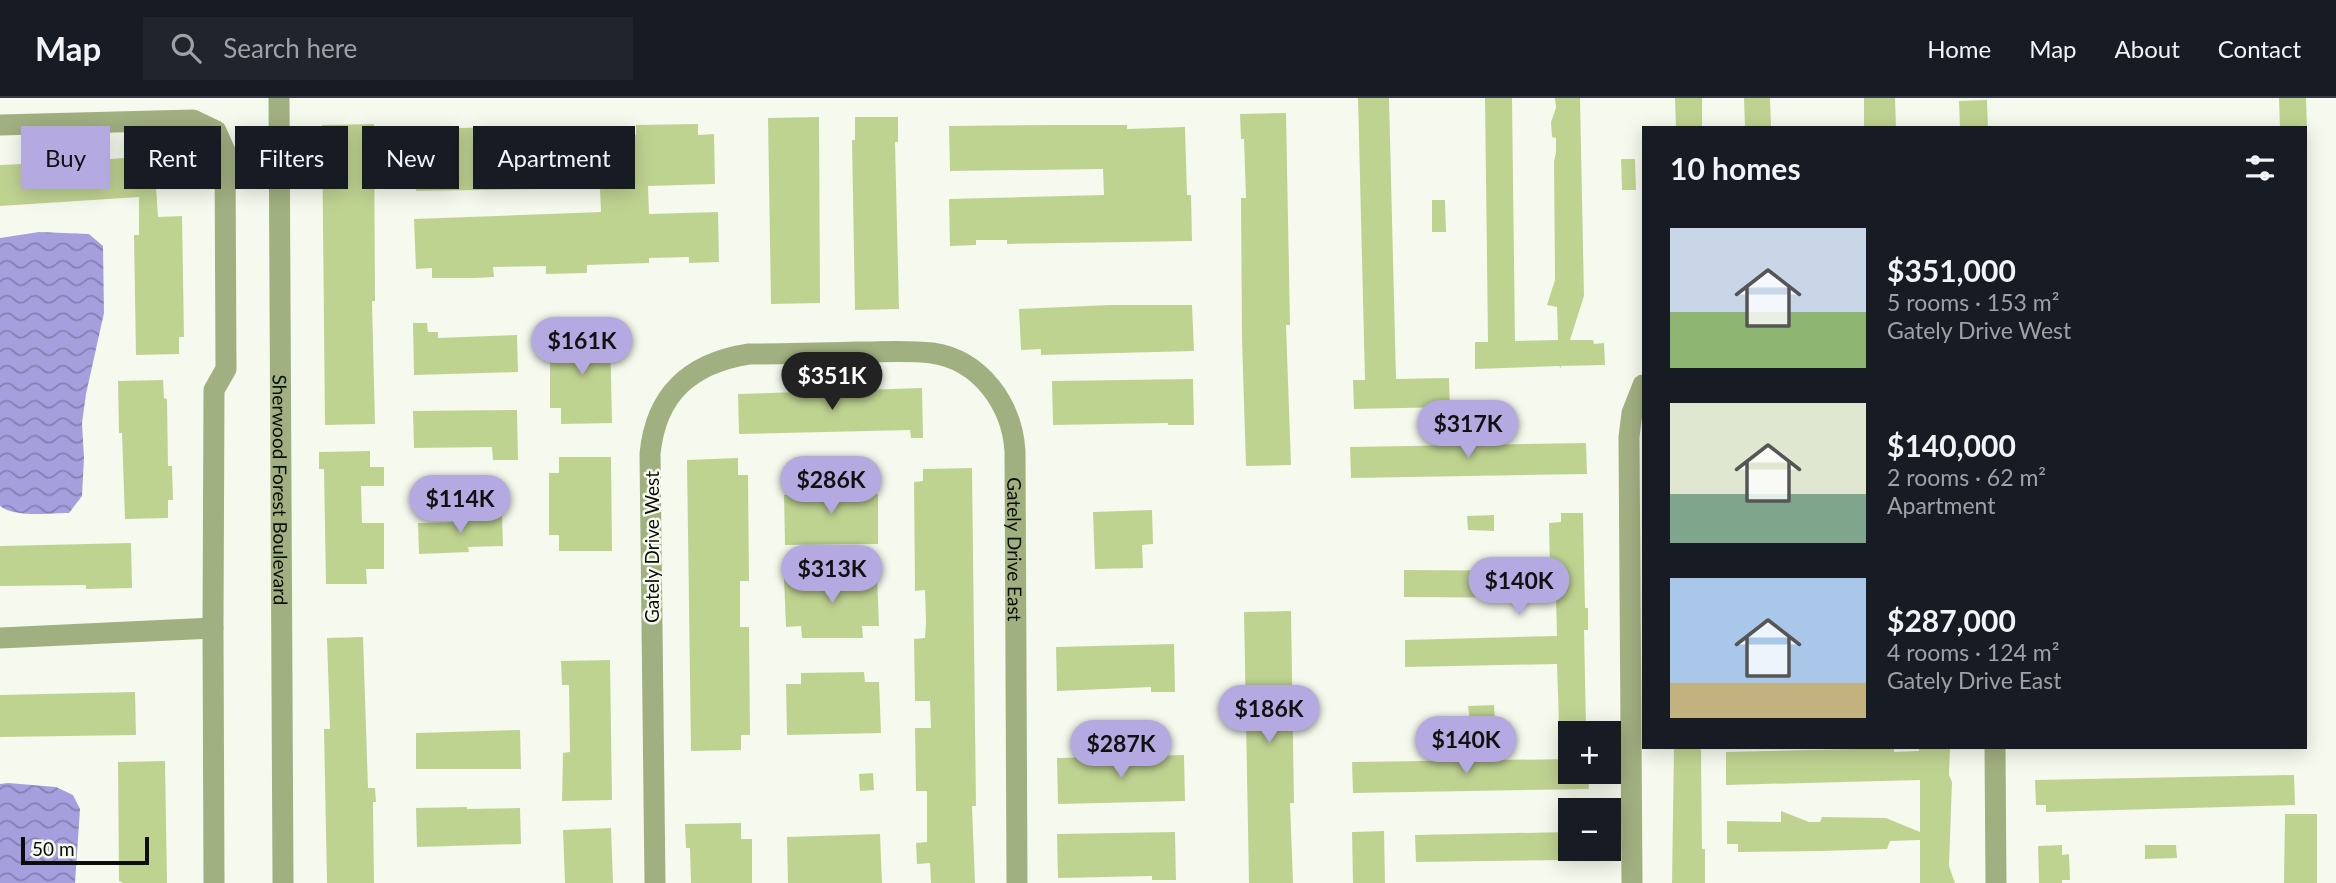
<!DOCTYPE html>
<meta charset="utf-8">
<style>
body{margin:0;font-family:Lato,sans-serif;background:#20242c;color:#f1f3f6;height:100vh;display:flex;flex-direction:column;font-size:26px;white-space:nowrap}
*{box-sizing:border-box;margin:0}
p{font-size:23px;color:#9ea1a6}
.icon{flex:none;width:38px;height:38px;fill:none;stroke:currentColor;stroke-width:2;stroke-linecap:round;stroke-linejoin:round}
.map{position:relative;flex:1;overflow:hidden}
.drawer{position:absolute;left:1642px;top:28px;width:665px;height:623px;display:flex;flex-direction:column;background:#171b24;border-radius:0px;box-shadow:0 4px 18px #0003}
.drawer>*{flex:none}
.banner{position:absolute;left:21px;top:28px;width:665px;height:63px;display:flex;gap:14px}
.tools{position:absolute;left:1558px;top:623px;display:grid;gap:14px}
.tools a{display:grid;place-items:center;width:63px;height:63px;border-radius:0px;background:#171b24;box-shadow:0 4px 18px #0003;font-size:35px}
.scale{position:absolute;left:21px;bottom:18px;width:128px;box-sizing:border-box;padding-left:7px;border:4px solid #0c0d09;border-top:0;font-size:19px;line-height:24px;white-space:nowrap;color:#0c0d09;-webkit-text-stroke:5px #f6faee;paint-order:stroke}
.price{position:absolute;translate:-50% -60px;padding:0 16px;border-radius:24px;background:#b4a9e1;color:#111;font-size:23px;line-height:46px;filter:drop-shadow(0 2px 4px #0008)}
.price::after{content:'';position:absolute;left:50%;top:42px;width:21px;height:16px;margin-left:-10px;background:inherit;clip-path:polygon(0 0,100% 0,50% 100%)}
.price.active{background:#222;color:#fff}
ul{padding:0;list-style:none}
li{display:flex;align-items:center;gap:21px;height:175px;padding:0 28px}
li span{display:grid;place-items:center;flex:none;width:196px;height:140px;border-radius:0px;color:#555}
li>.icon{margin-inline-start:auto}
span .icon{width:84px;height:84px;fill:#fffc;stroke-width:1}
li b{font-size:30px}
h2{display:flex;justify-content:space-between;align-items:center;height:84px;padding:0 28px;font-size:30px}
.pill{padding:0 24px;border-radius:0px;background:#171b24;box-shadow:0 4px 18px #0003;font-size:24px;line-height:63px}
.pill.active{background:#b4a9e1;color:#111}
header{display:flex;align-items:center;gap:42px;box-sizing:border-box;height:98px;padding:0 35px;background:#171b24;border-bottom:2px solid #363941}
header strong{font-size:33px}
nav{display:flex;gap:38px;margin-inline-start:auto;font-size:24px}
.search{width:490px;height:63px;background:#20242c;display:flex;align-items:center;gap:18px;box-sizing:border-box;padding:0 24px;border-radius:0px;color:#9ea1a6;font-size:26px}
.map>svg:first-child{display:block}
.water{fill:url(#water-waves)}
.building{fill:#bfd391}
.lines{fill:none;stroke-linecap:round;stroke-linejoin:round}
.minor{stroke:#a1b081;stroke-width:21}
.labels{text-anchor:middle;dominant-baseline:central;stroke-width:5;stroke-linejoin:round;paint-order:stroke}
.street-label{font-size:19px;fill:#0c0d09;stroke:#f6faee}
</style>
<header>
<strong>Map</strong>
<div class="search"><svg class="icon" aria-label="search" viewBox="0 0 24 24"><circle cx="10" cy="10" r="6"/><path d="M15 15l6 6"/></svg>Search here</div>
<nav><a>Home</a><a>Map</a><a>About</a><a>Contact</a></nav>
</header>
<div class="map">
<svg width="2336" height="785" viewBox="0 0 2336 785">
<defs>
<pattern id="water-waves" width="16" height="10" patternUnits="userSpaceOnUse" patternTransform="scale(1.75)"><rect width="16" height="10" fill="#a59fde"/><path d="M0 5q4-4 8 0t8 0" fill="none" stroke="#8580b2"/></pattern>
</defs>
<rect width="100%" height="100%" fill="#f6faee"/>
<path class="water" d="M39 134 89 136 103 148 104 215 86 296 82 325 84 360 82 398 69 415C51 415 15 420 0 408V140Z
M8 685 56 689 73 697 80 711 75 785H0V686Z"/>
<path class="building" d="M1358 0H1389L1396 281 1449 280 1450 309 1354 311 1353 282H1365Z
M1485 0H1512L1515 243 1558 242 1557 209 1547 207 1555 182 1554 63 1556 55V40L1552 39 1551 24 1556 10 1555 0H1580L1584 198 1570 242H1593L1594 246 1604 245 1605 267 1561 268V270L1559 268 1475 271V244H1488Z
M1675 0H1702V30H1676Z
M1744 0H1770L1771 30H1745Z
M1864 0H1895L1896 30H1864Z
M2279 0H2306L2307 30H2280Z
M1987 2 1988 30H1960L1959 3Z
M1286 15 1290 227H1286L1291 367 1246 368 1242 241 1241 100H1246L1244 41H1241L1240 16Z
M819 19 820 205 771 206 768 20Z
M855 19H898V44H895L899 211 855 212 852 42H855Z
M374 26 375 203H372L375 326 325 327 322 27Z
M698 26V37L714 36 715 86 648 88 649 116 718 114 719 164 689 165V159L649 160V165L587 167V175L546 176V168L493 169 494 179 475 180H432V170L416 171 414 121 601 114 600 90 416 93 414 42H429V31L492 29V40H508L536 39V31L551 30V45L578 44 577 29H592V38H606L636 37V27Z
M1052 27H1127V31L1185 29 1187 97H1191L1192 143 1007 146V142H976V147L950 148 949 101 1104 97 1103 71 950 73 949 28Z
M154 58 158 119 182 118 184 239H179V256L136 257 134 137H139V99L0 108V67L21 66V62L53 61V65Z
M1621 61H1635L1636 92H1622Z
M1432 102H1445L1446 134H1432Z
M1110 207H1192L1194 253 1041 257V251L1021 252 1019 211Z
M413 225H427L428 234H438V240L517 237 518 274 414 277Z
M610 231 612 325 561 326V310H550V248L560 247V232Z
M1193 281 1194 327H1168V325L1053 327 1052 283Z
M163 282 164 300 167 301 168 368H172L173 402H168V420L125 421 122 335H119L118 283Z
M922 290 923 340H911L910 332 739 336 738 296Z
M517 312 518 362H493L492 349 414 350 413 313Z
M1586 345 1587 376 1351 380 1350 349Z
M370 353V369H384V388H361L362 425H384V471H366L367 486H326L324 371H319V354Z
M559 359H611L612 453H559V437H549V375H559Z
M738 360V377H748L749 483H740V529H749L750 637H741V652L691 653 687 362Z
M972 370 976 708H972L975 785H931L930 765 917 766 916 745 927 744V693H916L915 630H931L930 603H915L914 541 925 540 926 525 925 492 915 493 914 384 923 383V371Z
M800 386H861L862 396H878V446L785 447 784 397H801Z
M1152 412 1153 446 1142 447 1143 470 1095 471 1093 414Z
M1561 415H1583L1585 510H1588V532H1584L1586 627H1559L1557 566 1405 569V542L1557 538 1556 500 1404 499V472L1550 473 1549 425 1561 424Z
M1494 417V433L1468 432 1467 418Z
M502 418 503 448 468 449 469 454 419 456 418 425 465 424V419Z
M131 445 132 490 86 491V487L0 488V448Z
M877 477 879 528H862L863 540H802L801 528 786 529 784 480Z
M1291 513 1294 705H1290L1293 785H1249L1244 514Z
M363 539 368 690H375L376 704H373L374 785H327L324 631H330L327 540Z
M1174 546 1175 594H1151V589L1057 593 1056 549Z
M610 562 612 702 562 703 563 655 570 654 569 587H562L561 563Z
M864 574 865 584H879L881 635 787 637 786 586H801V575Z
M135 594 136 637 0 639V597Z
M1494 607 1495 622H1470L1468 608Z
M520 632 521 671H416V635Z
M1674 649H1701L1702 751H1705V785H1672Z
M1919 649H1950L1949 677 1952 684 1949 768 1955 785H1920V742L1890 743 1887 751 1821 753 1738 754V746H1727V723L1781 724V713L1809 724H1820L1822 719 1886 720 1920 734V682L1726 687V654L1894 650V654L1919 653Z
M1184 657 1185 703 1058 706 1057 660Z
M1570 661V674H1588L1589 691 1353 695 1352 664Z
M165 663 167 785H123L119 783 118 664Z
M873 675 874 692 860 693 859 676Z
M2294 677 2295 707 2046 714V707H2036L2035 682Z
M467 709V711L520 710 521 746 417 749 416 710Z
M2285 716H2317V785H2284Z
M741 725V741H752V785H691L690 750H686L685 726Z
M611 730 613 785H565L563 732Z
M1384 733 1385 785H1353L1352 734Z
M1175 734 1176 782H1152V778L1058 780 1057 736Z
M1570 734V762L1416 764 1415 737Z
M880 736 882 785H788L787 739Z
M2062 747V757L2069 756 2070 782H2062V785H2039L2038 748Z
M2145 747H2176L2177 760 2145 761Z"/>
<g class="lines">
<g class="minor">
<path id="s1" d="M279 0 283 785"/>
<path d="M0 27 193 22 216 33 225 53 226 271 214 292 213 530 0 540"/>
<path d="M213 530 214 785"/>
<path d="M1995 649 1996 785"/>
<path id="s2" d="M655 785 650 356C656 295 691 265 749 256 785 256 821 255 857 254 882 254 907 252 932 255 981 262 1012 307 1015 353L1017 785"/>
<path d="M1632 785 1629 339 1632 315 1643 287"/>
</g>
</g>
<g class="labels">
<g class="street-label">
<text stroke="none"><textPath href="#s1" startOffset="392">Sherwood Forest Boulevard</textPath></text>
<text transform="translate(651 449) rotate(-90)">Gately Drive West</text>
<text stroke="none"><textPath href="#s2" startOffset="1003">Gately Drive East</textPath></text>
</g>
</g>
</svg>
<div class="tools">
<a>+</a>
<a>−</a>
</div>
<div class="scale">50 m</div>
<b class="price" style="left:582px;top:279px">$161K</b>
<b class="price active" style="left:832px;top:314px">$351K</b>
<b class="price" style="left:1468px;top:362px">$317K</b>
<b class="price" style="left:831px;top:418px">$286K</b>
<b class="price" style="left:460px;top:437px">$114K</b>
<b class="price" style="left:832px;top:507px">$313K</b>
<b class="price" style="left:1519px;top:519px">$140K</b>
<b class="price" style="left:1269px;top:647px">$186K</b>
<b class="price" style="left:1466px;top:678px">$140K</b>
<b class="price" style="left:1121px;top:682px">$287K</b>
<div class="banner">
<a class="pill active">Buy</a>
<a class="pill">Rent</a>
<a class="pill">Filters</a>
<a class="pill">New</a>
<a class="pill">Apartment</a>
</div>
<section class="drawer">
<h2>10 homes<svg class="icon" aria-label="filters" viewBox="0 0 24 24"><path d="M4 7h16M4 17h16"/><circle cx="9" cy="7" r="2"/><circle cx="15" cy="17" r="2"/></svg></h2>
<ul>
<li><span style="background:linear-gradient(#c9d6e8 60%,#8fb573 0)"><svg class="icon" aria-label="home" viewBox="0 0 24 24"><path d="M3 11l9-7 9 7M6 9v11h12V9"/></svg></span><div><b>$351,000</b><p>5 rooms · 153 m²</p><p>Gately Drive West</p></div></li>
<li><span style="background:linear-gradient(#dfe7d0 65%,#7fa58c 0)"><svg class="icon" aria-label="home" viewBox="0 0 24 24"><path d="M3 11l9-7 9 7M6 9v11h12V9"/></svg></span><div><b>$140,000</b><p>2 rooms · 62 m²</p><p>Apartment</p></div></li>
<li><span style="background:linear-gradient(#a9c7e8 75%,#c2b280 0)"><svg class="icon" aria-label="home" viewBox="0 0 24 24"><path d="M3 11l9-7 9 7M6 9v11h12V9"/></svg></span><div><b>$287,000</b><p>4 rooms · 124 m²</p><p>Gately Drive East</p></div></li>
</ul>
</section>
</div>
